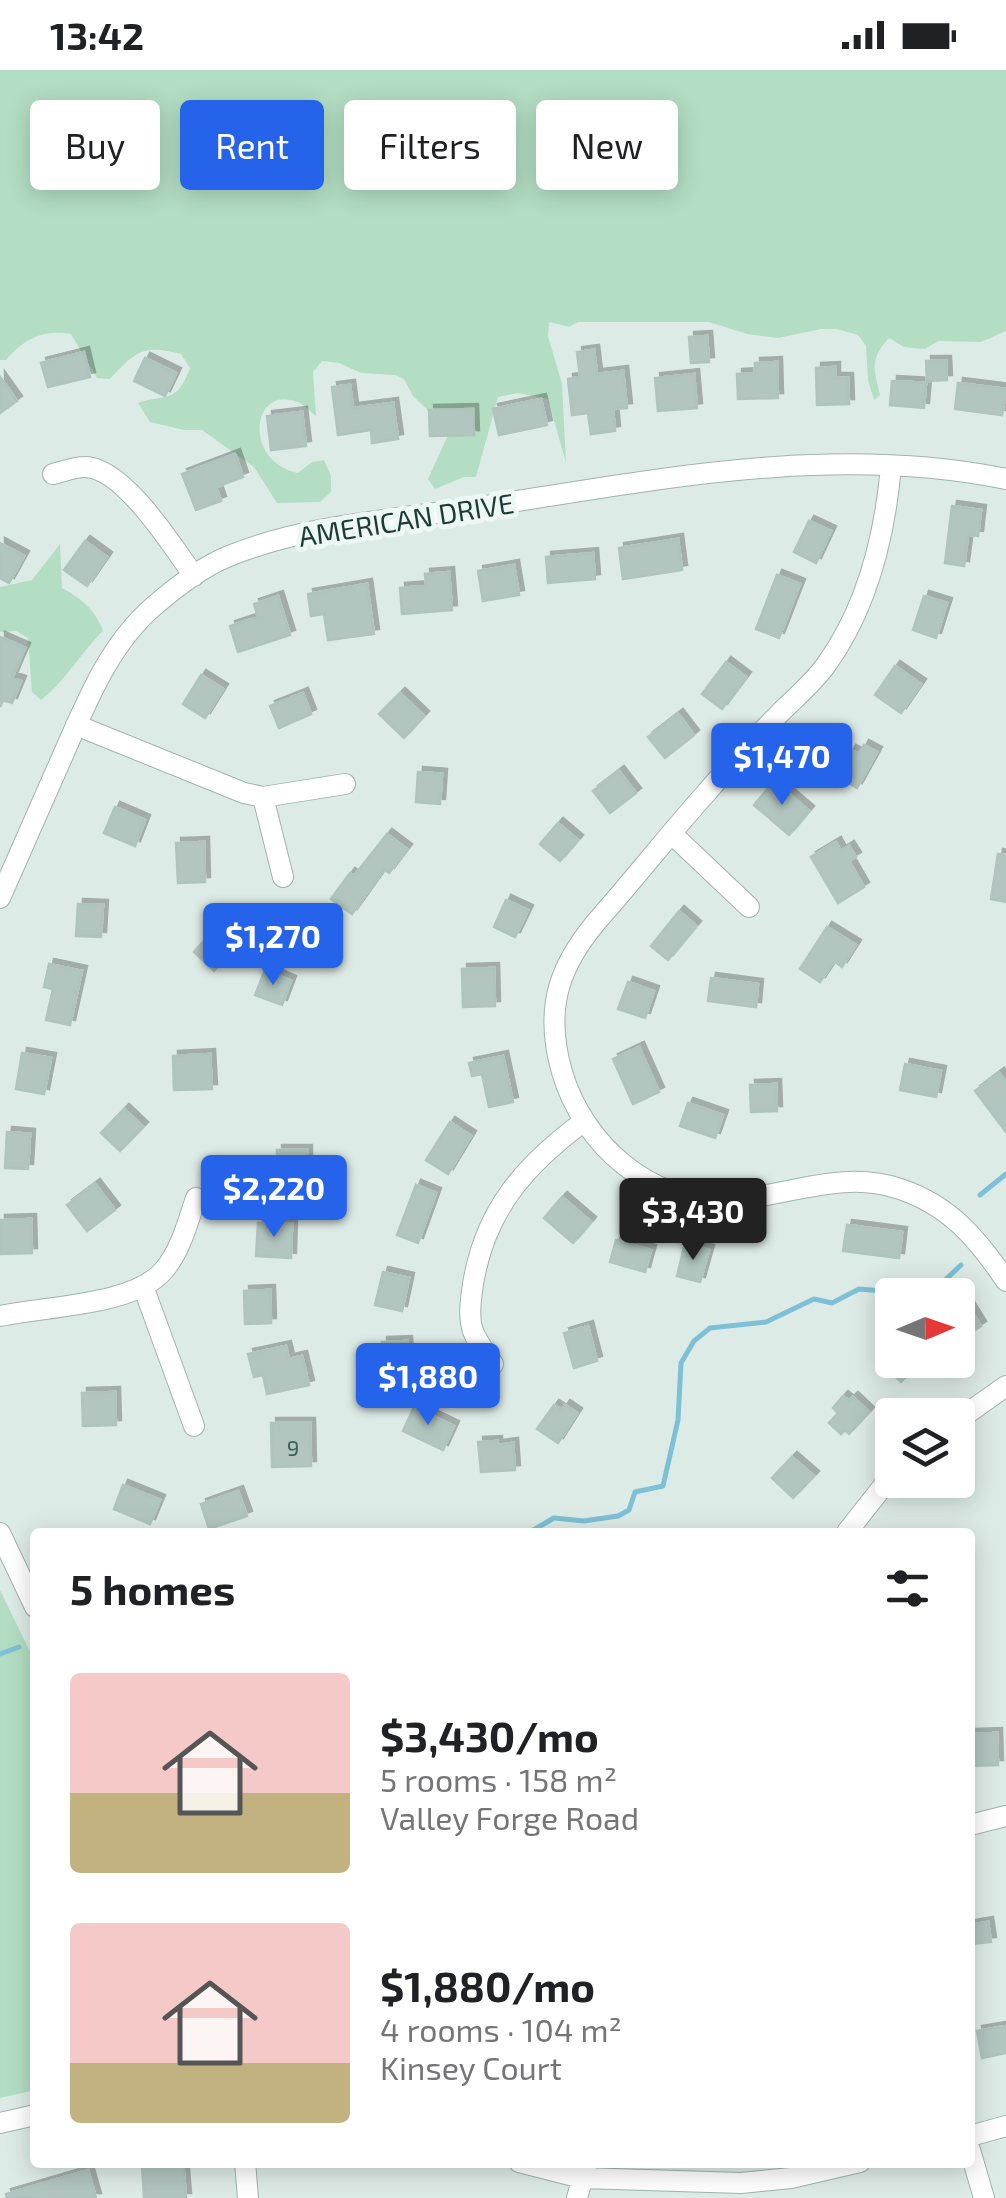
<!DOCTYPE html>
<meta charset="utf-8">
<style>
body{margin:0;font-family:"Exo 2",sans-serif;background:#f6f6f6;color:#202124;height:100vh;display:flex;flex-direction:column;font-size:38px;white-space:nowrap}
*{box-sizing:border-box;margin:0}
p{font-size:32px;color:#757577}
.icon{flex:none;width:55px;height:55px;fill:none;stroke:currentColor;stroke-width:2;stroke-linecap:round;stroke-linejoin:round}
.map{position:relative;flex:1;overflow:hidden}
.sheet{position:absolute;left:30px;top:1458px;width:945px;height:640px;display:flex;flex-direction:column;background:#fff;border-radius:10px;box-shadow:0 5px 25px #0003}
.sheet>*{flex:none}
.hud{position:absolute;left:30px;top:30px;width:948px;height:90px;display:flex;gap:20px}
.needle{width:65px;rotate:88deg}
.tools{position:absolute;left:875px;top:1208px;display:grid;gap:20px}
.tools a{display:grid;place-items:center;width:100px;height:100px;border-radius:10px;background:#fff;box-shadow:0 5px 25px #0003;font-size:50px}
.price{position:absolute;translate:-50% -85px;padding:0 22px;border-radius:10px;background:#2563eb;color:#fff;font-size:32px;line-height:65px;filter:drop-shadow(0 2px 5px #0008)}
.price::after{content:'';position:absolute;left:50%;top:60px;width:30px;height:22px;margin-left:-15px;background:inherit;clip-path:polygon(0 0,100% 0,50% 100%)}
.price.on{background:#222;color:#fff}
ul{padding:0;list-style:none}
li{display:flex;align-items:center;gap:30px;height:250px;padding:0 40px}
li span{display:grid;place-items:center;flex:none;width:280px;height:200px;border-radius:10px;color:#555}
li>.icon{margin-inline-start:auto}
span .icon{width:120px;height:120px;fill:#fffc;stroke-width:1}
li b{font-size:42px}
h2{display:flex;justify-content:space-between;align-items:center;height:120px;padding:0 40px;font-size:42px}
.tag{padding:0 35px;border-radius:10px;background:#fff;box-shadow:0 5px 25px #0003;font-size:35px;line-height:90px}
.tag.on{background:#2563eb;color:#fff}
.status{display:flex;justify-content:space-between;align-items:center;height:70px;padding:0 50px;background:#fff;direction:ltr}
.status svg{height:28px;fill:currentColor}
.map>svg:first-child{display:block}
.green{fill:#b3dec3}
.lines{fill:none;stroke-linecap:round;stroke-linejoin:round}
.stream{stroke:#7ec0d6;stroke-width:5}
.building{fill:#b2c5bf;stroke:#afc4be;stroke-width:2.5;filter:url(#shadow)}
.minor-casing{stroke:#a0b3ae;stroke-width:22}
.minor{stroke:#fff;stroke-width:20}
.labels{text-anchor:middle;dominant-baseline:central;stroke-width:10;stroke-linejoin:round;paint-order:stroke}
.number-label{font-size:22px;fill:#425e58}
.street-label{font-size:28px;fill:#1d3b36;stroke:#edf7f3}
</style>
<div class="status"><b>13:42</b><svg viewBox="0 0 49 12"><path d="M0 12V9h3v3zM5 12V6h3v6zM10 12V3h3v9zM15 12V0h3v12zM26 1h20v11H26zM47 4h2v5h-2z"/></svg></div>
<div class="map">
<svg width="1006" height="2128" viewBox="0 0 1006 2128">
<defs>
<filter id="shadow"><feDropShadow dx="5" dy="-5" stdDeviation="0" flood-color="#0004"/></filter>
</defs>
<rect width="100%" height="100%" fill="#ddebe6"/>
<path class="green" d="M0 0H1006V261L981 272 938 271 925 279 904 277 889 268C869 290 874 299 880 325L874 330 868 310 866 276 858 265 837 259H821L778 268 747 264 709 252H578L569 257 549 252 548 266 562 314 566 393 548 329 518 323 498 327 476 407H464L435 419 428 409 448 365 442 354 413 326 404 309 395 305 361 303 339 293 322 291 313 302 316 346C311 342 303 334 297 332 252 314 242 391 298 403L312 392 324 390 331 406V422L320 432 277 433 254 397 202 360H184L150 352 138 333C169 323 176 334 190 298L181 284C143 274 136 281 110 309L97 308 71 264C43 259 24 269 6 290H0Z
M60 474 62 518C82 529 95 539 103 561 81 582 66 611 41 630L32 622 28 568 16 561 0 562V517L32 510Z
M0 1520 35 1592V2020L0 2028Z"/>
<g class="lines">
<path class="stream" d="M980 1125 1006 1104
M530 1462 554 1448 584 1451 618 1446 629 1440 635 1422 663 1416 678 1350 681 1293 694 1271 710 1258 766 1252 814 1229 832 1233 859 1219 907 1223 941 1214 961 1195
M0 1584 19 1577"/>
</g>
<path class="building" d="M707 266 709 292 691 293 689 267Z
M594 280 597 304 623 301 627 338 613 339 615 361 591 364 588 343 572 345 568 309 580 307 577 282Z
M84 282 90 307 48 317 41 293Z
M145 288 176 303 165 326 134 311Z
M926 291H946L947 310 927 311Z
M777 292 778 328 738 329 737 304 755 303V293Z
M835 297V308H848L849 334 817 335 816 298Z
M694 304 697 338 658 341 655 308Z
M0 307 17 331 0 343Z
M892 311 926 313 924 338 890 335Z
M958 313 1006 319 1002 345 955 339Z
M350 315 353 338 393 333 398 369 372 373 371 360 338 365 332 317Z
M541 329 547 355 499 365 493 339Z
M473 339 474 365 430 366 429 340Z
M302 342 306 376 271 380 267 346Z
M235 384 243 407 216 417 221 431 196 440 182 404Z
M952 436 981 440 978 466 968 465 964 496 945 493Z
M809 451 831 461 816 493 794 482Z
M678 469 682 500 623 509 619 478Z
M85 471 107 487 87 516 64 500Z
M0 473 24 486 9 513 0 508Z
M593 483 595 509 548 513 546 487Z
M514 495 519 525 483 531 478 501Z
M449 502 452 540 402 544 400 518 426 516 425 504Z
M777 505 800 514 779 568 756 559Z
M367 514 374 564 328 570 324 544 311 546 308 524Z
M278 526 290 565 238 582 230 556 258 547 254 534Z
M924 526 947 533 936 568 913 560Z
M0 567 25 578 12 608 21 611 12 633 3 630 0 637Z
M726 592 746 607 722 639 702 624Z
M895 596 921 614 901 643 875 625Z
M201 605 223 619 205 648 183 634Z
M303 623 311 644 279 658 270 636Z
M400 623 424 646 404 668 379 644Z
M678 644 694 665 665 688 648 667Z
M864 675 877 682 857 718 837 706 851 680 859 684Z
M619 701 636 723 610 743 593 721Z
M418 702 442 704 440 734 416 732Z
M774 711 809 741 789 765 754 735Z
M115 737 145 750 135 776 104 763Z
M558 753 578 770 560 791 540 774Z
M387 764 407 779 389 803 384 799 352 844 331 829 350 803 354 806Z
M204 772 205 812 178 813 176 773Z
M836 772 841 781 849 776 856 787 849 791 864 817 838 833 811 787Z
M998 784 1006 785V832L991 829Z
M506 830 528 840 515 867 494 857Z
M78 834 103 835 101 867 76 866Z
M679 841 696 856 668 890 651 876Z
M827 857 856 875 842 897 834 891 820 912 800 899Z
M210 864 230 883 214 901 194 882Z
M49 894 82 901 70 955 46 950 53 919 44 917Z
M494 898 495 936 463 937 462 899Z
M265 900 291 911 282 935 255 925Z
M711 908 758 914 756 937 708 931Z
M628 912 654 921 645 948 618 939Z
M639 977 659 1022 633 1034 613 989Z
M22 983 51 988 44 1024 16 1019Z
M210 984 212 1019 174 1020 173 986Z
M503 986 513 1032 489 1037 482 1004 472 1006 469 993Z
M905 994 941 1001 936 1027 900 1020Z
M999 1003 1006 1012V1062L975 1021Z
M776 1014 777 1041 751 1042 750 1015Z
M688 1033 723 1045 715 1068 680 1056Z
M124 1039 143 1057 120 1081 101 1063Z
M450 1052 471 1066 448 1104 426 1090Z
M7 1062 30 1064 28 1099 5 1098Z
M277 1080H307V1117H277Z
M95 1114 115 1140 87 1161 67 1135Z
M416 1115 436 1123 418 1173 397 1165Z
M562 1127 591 1152 573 1173 544 1148Z
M31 1149 32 1183 0 1184V1150Z
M258 1153 292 1154 291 1188 256 1186Z
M847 1155 902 1162 899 1188 843 1181Z
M616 1170 651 1180 645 1202 610 1192Z
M685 1173 709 1180 700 1212 677 1206Z
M383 1202 409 1208 402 1241 375 1235Z
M958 1219 981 1256 958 1271Z
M270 1220 271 1253 245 1254 244 1221Z
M588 1256 597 1291 574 1298 564 1263Z
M407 1271 409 1308 383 1309 382 1272Z
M286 1276 289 1289 302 1286 309 1315 267 1324 263 1305 254 1307 248 1284Z
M878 1290H921L901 1312Z
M115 1322 116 1355 83 1356 82 1323Z
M843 1326 849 1331 853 1327 869 1342 849 1364 845 1360 841 1364 829 1353 838 1343 833 1338Z
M554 1335 562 1340 565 1335 577 1343 558 1373 537 1359Z
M414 1337 454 1356 443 1380 403 1361Z
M271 1353H310L311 1396 272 1397Z
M497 1371V1375L513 1373 515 1400 481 1402 478 1372Z
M792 1387 814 1406 793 1428 772 1408Z
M123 1415 160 1430 150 1454 114 1439Z
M238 1421 247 1446 209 1459 201 1434Z
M997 1663 998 1695 970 1696V1664Z
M988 1852 991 1872 972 1874 970 1855Z
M1006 1956V1983L982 1988 977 1961Z
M183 2092 186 2128H144L142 2094Z
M88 2100 96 2128H7L6 2124Z"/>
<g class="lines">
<g class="minor-casing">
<path id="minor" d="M891 396C885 465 867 538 826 595 813 613 795 628 779 644 754 669 730 695 707 722 672 761 639 803 604 843 560 892 543 936 562 1002 583 1074 650 1134 729 1130 786 1127 842 1099 900 1119 949 1135 978 1169 1006 1211
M53 404C62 402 74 397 84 397 123 396 173 477 194 506
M76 655 244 723 263 727 345 714
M263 727 283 807
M672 764 749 837
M0 828C22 778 44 727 67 676 89 626 111 573 154 536 176 517 202 497 229 486 305 455 392 450 473 438 649 411 829 373 1006 409
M143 1216 194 1356
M0 1246C45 1236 134 1236 164 1200 181 1180 188 1151 196 1128
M493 1294C486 1283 477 1272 473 1261 468 1247 471 1228 473 1214 485 1140 525 1095 583 1052
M958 1350 1006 1316
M847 1462 892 1405
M0 1463 35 1537
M970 1755 1006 1746
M0 2053 35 2045
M970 2066 1006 2056
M970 2080 984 2128
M245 2092 248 2128
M519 2092 582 2108 741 2113 791 2108 860 2092
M577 2128 587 2092"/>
</g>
<use href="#minor" class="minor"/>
</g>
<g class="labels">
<g class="number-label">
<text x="293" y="1377">9</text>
</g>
<g class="street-label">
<text transform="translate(406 449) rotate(-9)">AMERICAN DRIVE</text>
</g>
</g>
</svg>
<div class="tools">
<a><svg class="needle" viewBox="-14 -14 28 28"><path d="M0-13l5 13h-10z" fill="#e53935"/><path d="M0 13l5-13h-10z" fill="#757577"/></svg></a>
<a><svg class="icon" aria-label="layers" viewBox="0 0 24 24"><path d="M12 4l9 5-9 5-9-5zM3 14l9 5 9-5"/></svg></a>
</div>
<b class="price" style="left:782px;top:738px">$1,470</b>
<b class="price" style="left:273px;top:918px">$1,270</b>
<b class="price" style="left:274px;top:1170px">$2,220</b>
<b class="price on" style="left:693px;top:1193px">$3,430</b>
<b class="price" style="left:428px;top:1358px">$1,880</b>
<div class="hud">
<a class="tag">Buy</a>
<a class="tag on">Rent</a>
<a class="tag">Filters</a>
<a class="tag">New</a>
</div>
<section class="sheet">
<h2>5 homes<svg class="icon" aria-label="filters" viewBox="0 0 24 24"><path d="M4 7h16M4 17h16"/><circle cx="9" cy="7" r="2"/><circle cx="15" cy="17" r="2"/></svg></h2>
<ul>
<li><span style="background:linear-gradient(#f6c9c9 60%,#c2b280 0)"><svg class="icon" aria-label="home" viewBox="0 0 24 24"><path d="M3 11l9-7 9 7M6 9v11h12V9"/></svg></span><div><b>$3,430/mo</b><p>5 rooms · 158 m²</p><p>Valley Forge Road</p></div></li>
<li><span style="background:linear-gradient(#f6c9c9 70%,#c2b280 0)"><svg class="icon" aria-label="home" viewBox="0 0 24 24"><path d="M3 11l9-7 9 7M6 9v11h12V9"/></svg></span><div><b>$1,880/mo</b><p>4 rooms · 104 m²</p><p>Kinsey Court</p></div></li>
</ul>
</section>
</div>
